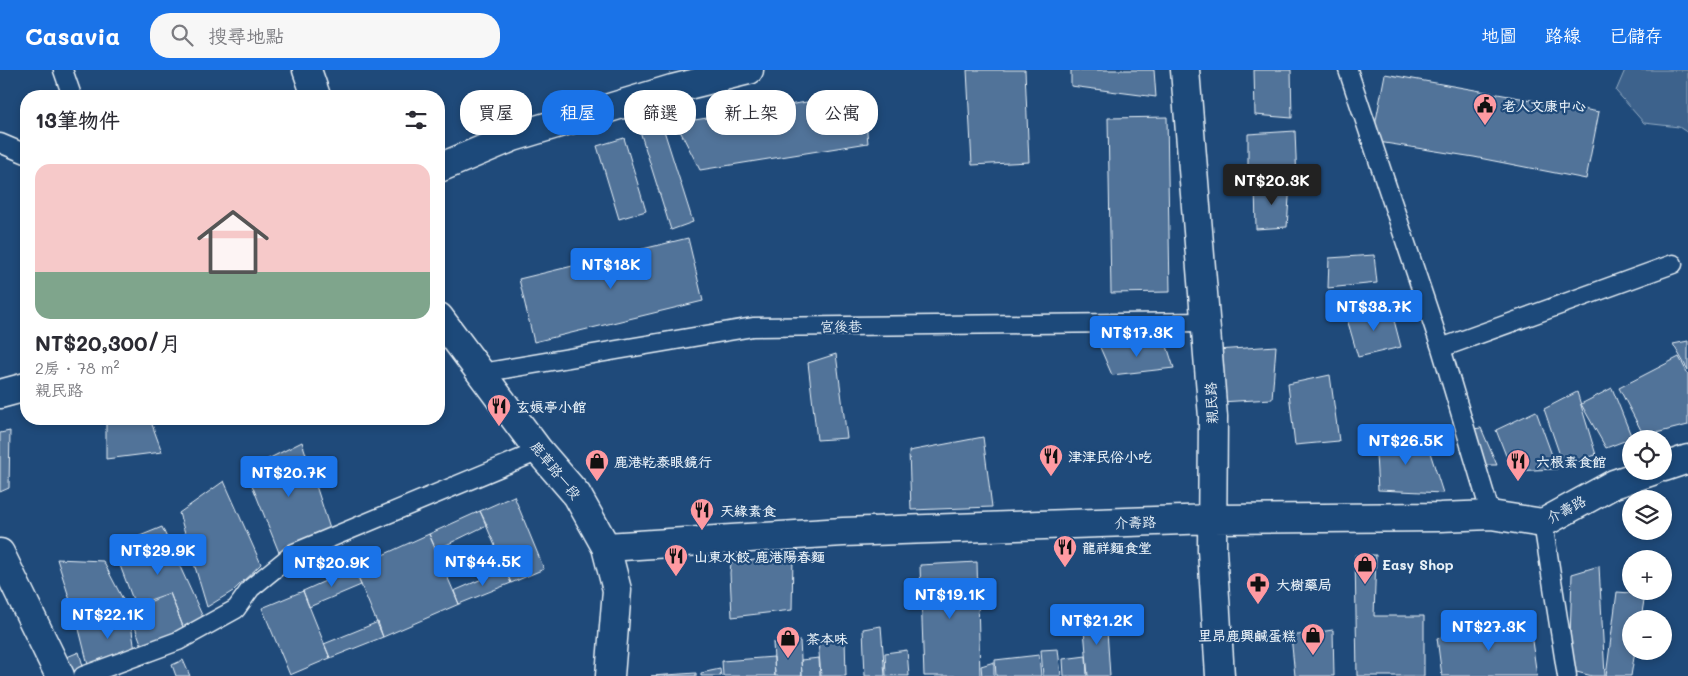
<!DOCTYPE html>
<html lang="zh-TW">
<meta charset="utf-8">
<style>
body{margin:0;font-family:Mali,"LXGW WenKai TC",sans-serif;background:#f7f7f7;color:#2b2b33;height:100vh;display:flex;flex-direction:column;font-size:19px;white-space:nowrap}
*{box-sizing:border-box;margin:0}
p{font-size:16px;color:#7c7c81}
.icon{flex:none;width:28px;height:28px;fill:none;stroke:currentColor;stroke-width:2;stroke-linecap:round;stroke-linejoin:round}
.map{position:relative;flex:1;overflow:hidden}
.panel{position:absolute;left:20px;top:20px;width:425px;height:335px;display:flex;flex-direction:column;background:#fff;border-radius:20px;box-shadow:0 2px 8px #0003}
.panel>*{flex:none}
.hud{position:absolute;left:460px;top:20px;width:475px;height:45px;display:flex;gap:10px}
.tools{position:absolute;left:1622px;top:360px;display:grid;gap:10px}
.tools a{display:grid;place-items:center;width:50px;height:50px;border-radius:50%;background:#fff;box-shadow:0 2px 8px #0003;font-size:25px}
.price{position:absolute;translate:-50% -42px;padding:0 11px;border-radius:5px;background:#1a73e8;color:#fff;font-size:16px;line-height:32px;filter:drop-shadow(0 1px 2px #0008)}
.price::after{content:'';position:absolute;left:50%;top:30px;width:15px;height:11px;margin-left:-8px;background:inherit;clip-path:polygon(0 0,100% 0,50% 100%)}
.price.selected{background:#222;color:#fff}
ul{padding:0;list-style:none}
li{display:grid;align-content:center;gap:10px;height:265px;padding:0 15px}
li+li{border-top:1px solid #e1e1e2}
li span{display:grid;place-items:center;height:155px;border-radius:15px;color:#555}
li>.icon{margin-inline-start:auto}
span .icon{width:90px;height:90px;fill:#fffc;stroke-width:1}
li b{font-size:21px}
h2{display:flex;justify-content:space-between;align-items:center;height:60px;padding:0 15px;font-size:21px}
.pill{padding:0 18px;border-radius:20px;background:#fff;box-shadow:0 2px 8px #0003;font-size:18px;line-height:45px}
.pill.selected{background:#1a73e8;color:#fff}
header{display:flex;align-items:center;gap:30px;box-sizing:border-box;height:70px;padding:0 25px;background:#1a73e8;color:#fff}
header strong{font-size:24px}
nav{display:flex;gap:28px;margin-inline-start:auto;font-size:18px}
.search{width:350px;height:45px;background:#f7f7f7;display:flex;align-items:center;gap:12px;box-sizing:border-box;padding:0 18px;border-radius:20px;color:#7c7c81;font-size:19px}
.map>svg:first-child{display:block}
.green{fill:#3c628c;stroke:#92aac2}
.building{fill:#517399;stroke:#e8f1f8}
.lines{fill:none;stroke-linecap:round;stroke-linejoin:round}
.service-casing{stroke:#e8f1f8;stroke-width:21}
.minor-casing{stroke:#e8f1f8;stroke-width:31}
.tertiary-casing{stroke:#e8f1f8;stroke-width:31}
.service{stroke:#1f4a7a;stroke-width:18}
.minor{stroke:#1f4a7a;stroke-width:28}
.tertiary{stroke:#1f4a7a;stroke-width:28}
.labels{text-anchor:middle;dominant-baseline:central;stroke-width:4.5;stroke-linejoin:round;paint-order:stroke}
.poi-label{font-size:14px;font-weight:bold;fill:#e8f1f8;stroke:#1f4a7a;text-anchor:start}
.street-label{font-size:14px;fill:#e8f1f8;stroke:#1f4a7a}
</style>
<header>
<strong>Casavia</strong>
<div class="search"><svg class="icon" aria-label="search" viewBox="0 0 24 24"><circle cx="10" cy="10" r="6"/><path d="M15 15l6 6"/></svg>搜尋地點</div>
<nav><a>地圖</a><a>路線</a><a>已儲存</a></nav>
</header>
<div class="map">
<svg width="1688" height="606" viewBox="0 0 1688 606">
<rect width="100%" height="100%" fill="#1f4a7a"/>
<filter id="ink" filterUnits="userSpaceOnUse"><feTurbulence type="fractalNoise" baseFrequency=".02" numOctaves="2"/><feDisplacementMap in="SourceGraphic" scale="10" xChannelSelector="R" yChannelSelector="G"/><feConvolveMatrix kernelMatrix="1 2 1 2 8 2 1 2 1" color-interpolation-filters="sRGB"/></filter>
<g filter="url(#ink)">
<path class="green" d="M1625 0H1688V63L1679 57 1644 53 1616 21Z"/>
<path class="building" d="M967 0H1025L1029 92 972 95Z
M1071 0H1154L1156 27 1071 16Z
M1254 0H1291L1292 48 1255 45Z
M1385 4 1599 42 1586 109 1474 87 1372 71Z
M863 23 868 73 700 100 676 53Z
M1167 47 1170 222 1111 223 1108 48Z
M661 51 693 152 671 160 639 58Z
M1295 61 1297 113 1248 115V64Z
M624 68 646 141 619 149 597 76Z
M1290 113 1287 157 1256 159 1255 115Z
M688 168 703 231 534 272 519 209Z
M1374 185 1377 213 1328 218 1329 188Z
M1390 235 1401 277 1358 287 1347 249Z
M1688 271V300L1673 274Z
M1166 273 1174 298 1112 305 1099 275Z
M1276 276 1272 329 1220 332 1216 280Z
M836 284 847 368 817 370 808 293Z
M1679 287 1688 304V355L1644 366 1619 318Z
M1330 305 1339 371 1295 375 1288 314Z
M1612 318 1632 368 1606 378 1581 334Z
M1577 322 1596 385 1563 394 1544 339Z
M1536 341 1557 399 1512 401 1496 360Z
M106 349H150L162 382 106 389Z
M1481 358 1497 395H1480L1472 359Z
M10 361 9 418 0 422V363Z
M983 367 992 437 911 440 909 381Z
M1375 367 1426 370 1443 423 1378 420Z
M302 372 330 459 280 485 246 400Z
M224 411 261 494 233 521 207 537 179 443Z
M514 426 544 499 511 513 480 441Z
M480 441 487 455 436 480 429 464Z
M162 457 207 556 187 567 170 523 135 535 113 477Z
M429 464 459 534 383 567 354 498Z
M1355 485H1376L1374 546H1424V606H1357Z
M793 487 792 540 732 547 730 503 731 492Z
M57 489 103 491 129 541 79 559Z
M977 492 980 606H924L920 495Z
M1599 496 1605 606H1592L1569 600 1572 504Z
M354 498 361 515 309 537 303 521Z
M505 499 511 513 459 534 454 521Z
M303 521 330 588 290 605 262 538Z
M1617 522 1645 524 1641 549H1631V581H1635L1631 606H1606Z
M170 523 187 567 145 584 129 541Z
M129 541 135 581 89 599 79 559Z
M1106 545 1110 606H1088L1083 548Z
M1529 550 1537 606H1442L1437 568Z
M378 552 383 567 330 588 324 574Z
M881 556 885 606H865L863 559Z
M1333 560 1334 606H1295L1291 566Z
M845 568 846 606H821L818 571Z
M800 571 802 606H775L773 573Z
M1058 579 1061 606H1043L1041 580Z
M907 580 909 606H886L885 583Z
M79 582 85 603 73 606 62 589Z
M1039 585 1041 606H996L995 590Z
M1086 586 1087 606H1064L1063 589Z
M774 587 775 606H723L722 591Z
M819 588 820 606H802L801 590Z
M183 590 190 606H176L172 595Z
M994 592V606H982L981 596Z
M720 599 721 606H701V603Z
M696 603V606H651Z"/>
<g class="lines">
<g class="service-casing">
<path id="service" d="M63 0 72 26
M1348 0 1441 278 1491 445
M0 73 26 84
M1441 278 1673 194
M481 303 753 257 1205 252
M1543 453 1567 606
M83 606 178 571 236 539 251 518 294 483 539 381"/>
</g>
<g class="minor-casing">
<path id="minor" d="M307 0 316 26
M1185 0 1213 347 1212 480 1220 606
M439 247 539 381 577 425 606 477 617 520 610 606
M1664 397 1688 389
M606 477 843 462 1212 449 1440 447 1491 445 1543 453 1614 414 1652 401
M0 483 60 606"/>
</g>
<g class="tertiary-casing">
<path id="tertiary" d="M439 98 513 67 672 19 749 0
M0 324 26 317"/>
</g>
<use href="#service" class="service"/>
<use href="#minor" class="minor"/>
<use href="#tertiary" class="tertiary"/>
</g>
</g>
<defs>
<g id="civic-pin" transform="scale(1.25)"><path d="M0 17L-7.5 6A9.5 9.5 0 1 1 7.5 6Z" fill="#ff9aa2" stroke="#1f4a7a"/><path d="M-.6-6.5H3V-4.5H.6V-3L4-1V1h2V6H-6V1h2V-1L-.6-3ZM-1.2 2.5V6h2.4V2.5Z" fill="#111"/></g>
<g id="restaurant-pin" transform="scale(1.25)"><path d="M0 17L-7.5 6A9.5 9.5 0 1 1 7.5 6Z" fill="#ff9aa2" stroke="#1f4a7a"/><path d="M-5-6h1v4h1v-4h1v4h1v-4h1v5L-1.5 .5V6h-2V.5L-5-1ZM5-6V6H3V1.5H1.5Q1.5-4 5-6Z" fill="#111"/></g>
<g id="shop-pin" transform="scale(1.25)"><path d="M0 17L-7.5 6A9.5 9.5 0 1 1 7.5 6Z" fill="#ff9aa2" stroke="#1f4a7a"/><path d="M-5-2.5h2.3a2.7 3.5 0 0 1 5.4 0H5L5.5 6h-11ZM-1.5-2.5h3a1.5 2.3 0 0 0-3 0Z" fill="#111"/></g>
<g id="pharmacy-pin" transform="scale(1.25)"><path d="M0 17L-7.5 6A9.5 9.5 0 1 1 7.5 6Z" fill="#ff9aa2" stroke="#1f4a7a"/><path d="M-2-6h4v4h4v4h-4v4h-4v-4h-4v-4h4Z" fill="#111"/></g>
</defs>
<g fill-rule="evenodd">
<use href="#civic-pin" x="1485" y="35"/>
<use href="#restaurant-pin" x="499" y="336"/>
<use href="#restaurant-pin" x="1051" y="386"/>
<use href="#shop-pin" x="597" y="391"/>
<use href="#restaurant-pin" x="1518" y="391"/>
<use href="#restaurant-pin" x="702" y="440"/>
<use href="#restaurant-pin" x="1065" y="477"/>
<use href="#restaurant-pin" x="676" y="486"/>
<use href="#shop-pin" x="1365" y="494"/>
<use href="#pharmacy-pin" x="1258" y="514"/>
<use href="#shop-pin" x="1313" y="565"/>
<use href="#shop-pin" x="788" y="568"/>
</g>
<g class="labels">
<g class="poi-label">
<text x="1502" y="35">老人文康中心</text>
<text x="516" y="336">玄娘亭小館</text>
<text x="1068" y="386">津津民俗小吃</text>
<text x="614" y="391">鹿港乾泰眼鏡行</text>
<text x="1536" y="391">六根素食館</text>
<text x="720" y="440">天緣素食</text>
<text x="1082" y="477">龍祥麵食堂</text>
<text x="694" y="486">山東水餃 鹿港陽春麵</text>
<text x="1382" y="494">Easy Shop</text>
<text x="1276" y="514">大樹藥局</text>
<text x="1296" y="565" text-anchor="end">里昂鹿興鹹蛋糕</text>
<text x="806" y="568">茶本味</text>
</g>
<g class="street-label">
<text transform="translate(841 256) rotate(-1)">宮後巷</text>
<text transform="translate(1211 333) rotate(-93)">親民路</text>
<text transform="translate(556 400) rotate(51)">鹿草路一段</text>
<text transform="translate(1566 439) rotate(-28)">介壽路</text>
<text transform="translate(1135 452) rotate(-2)">介壽路</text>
</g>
</g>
</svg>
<div class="tools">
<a><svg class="icon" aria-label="locate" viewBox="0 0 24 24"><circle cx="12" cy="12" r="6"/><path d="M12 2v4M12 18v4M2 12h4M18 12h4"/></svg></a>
<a><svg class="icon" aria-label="layers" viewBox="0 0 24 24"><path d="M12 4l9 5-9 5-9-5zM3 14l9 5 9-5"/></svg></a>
<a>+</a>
<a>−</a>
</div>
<b class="price selected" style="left:1272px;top:136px">NT$20.3K</b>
<b class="price" style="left:611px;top:220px">NT$18K</b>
<b class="price" style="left:1374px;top:262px">NT$38.7K</b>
<b class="price" style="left:1137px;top:288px">NT$17.3K</b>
<b class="price" style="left:1406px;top:396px">NT$26.5K</b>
<b class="price" style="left:289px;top:428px">NT$20.7K</b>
<b class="price" style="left:158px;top:506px">NT$29.9K</b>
<b class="price" style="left:483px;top:517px">NT$44.5K</b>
<b class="price" style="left:332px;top:518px">NT$20.9K</b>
<b class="price" style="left:950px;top:550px">NT$19.1K</b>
<b class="price" style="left:108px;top:570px">NT$22.1K</b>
<b class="price" style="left:1097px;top:576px">NT$21.2K</b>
<b class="price" style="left:1489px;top:582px">NT$27.3K</b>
<div class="hud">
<a class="pill">買屋</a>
<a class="pill selected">租屋</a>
<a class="pill">篩選</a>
<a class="pill">新上架</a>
<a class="pill">公寓</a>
</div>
<section class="panel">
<h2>13筆物件<svg class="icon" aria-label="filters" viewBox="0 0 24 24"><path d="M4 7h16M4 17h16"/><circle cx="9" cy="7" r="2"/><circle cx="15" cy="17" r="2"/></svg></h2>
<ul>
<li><span style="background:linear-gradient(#f6c9c9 70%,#7fa58c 0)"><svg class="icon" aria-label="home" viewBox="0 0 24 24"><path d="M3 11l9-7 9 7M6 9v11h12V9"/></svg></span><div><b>NT$20,300/月</b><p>2房 · 78 m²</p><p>親民路</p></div></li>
</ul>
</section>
</div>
